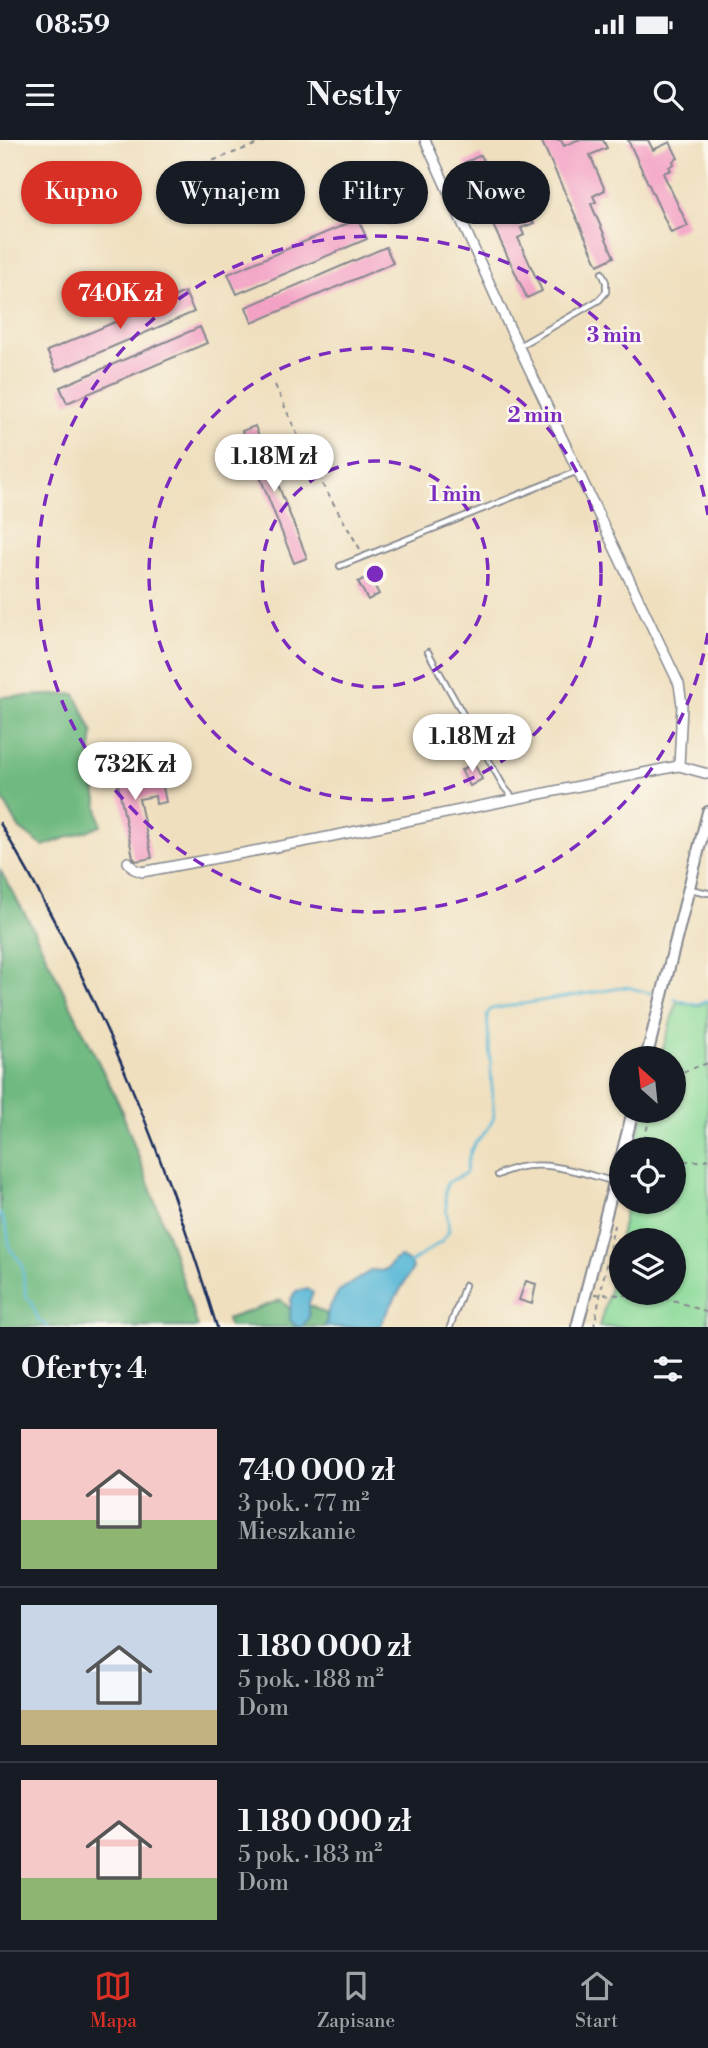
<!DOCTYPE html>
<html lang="pl">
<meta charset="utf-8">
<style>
body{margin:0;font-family:"Libre Bodoni",serif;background:#20242c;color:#f1f3f6;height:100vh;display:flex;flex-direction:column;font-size:26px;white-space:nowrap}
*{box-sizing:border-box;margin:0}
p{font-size:23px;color:#9ea1a6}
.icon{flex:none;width:38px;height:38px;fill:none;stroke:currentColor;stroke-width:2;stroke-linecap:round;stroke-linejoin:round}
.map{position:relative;height:1187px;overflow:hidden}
.drawer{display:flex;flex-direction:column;background:#171b24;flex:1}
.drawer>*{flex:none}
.top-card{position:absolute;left:21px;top:21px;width:667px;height:63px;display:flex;gap:14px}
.needle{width:46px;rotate:333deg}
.buttons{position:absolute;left:609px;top:906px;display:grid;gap:14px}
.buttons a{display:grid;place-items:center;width:77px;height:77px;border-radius:50%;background:#171b24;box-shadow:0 2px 5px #0004;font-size:35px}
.price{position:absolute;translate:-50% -60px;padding:0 16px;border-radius:24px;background:#fff;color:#222;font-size:23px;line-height:46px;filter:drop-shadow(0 2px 4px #0008)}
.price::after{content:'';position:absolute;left:50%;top:42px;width:21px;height:16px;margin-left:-10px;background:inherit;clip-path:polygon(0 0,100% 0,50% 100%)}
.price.active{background:#d93025;color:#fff}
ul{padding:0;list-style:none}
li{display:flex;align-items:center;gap:21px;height:175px;padding:0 21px}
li+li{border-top:2px solid #363941}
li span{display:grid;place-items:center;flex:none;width:196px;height:140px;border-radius:0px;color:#555}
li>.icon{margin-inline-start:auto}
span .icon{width:84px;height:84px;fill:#fffc;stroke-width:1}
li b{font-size:30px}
h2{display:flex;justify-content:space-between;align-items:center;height:84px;padding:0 21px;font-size:30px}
.tag{padding:0 24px;border-radius:32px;background:#171b24;box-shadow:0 2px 5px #0004;font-size:24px;line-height:63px}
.tag.active{background:#d93025;color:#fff}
.status{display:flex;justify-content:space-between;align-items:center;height:49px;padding:0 35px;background:#171b24;direction:ltr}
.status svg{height:19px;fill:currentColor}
header{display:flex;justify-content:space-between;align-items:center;height:91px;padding:0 21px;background:#171b24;font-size:32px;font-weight:700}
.tab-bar{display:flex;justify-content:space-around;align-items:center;height:98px;border-top:2px solid #363941;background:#171b24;font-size:19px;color:#9ea1a6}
.tab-bar a{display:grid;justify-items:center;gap:4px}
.tab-bar .active{color:#d93025}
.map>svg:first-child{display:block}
.green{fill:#8ad998;stroke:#52847b;stroke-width:2;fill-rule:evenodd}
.forest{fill:#6fb980;stroke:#45746f;stroke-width:2}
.water{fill:#59b8d7;stroke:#3a749a;stroke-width:2}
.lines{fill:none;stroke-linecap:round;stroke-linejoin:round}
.stream{stroke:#59b8d7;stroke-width:2.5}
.building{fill:#f3a1c5}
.service-casing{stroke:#85878e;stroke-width:8}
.minor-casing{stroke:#85878e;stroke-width:12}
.tertiary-casing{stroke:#85878e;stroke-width:14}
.path{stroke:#85878e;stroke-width:2;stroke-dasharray:5 5;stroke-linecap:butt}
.service{stroke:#fff;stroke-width:4.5}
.minor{stroke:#fff;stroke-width:9}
.tertiary{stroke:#fff;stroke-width:10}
.rail{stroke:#1b2f5e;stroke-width:2.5}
.ring{fill:none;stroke:#7b2cbf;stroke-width:3.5;stroke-dasharray:12 9}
.centre{fill:#7b2cbf;stroke:#fbf7ec;stroke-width:3.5}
.ring-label{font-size:21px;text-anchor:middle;font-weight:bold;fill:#7b2cbf;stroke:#fbf7ec;stroke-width:5;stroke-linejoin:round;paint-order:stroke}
</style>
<div class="status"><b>08:59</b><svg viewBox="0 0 49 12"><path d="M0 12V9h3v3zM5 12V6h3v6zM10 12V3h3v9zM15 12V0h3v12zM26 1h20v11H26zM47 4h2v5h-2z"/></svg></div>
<header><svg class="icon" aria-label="menu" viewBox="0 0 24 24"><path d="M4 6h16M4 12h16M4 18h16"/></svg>Nestly<svg class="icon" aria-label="search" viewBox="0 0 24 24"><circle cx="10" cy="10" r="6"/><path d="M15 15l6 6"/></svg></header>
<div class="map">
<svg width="708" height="1187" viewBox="0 0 708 1187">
<rect width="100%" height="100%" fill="#fbf7ec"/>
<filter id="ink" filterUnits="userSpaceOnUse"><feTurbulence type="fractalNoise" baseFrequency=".0143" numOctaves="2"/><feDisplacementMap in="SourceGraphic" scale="14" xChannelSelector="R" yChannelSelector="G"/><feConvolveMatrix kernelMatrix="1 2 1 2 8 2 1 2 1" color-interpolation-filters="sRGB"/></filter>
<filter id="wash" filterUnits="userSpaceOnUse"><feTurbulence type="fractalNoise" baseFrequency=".00686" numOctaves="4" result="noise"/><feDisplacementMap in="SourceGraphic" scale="28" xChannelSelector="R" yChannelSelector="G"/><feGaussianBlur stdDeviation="1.57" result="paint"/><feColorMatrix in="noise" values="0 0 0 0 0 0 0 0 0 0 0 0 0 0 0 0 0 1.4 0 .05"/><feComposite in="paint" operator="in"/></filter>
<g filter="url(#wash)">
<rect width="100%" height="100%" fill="#efdfbe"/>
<path class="green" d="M677 861 697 866 708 861V1187H599L609 1152 627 1062H674V1010H633L644 971H674V919H660ZM621 1101H674V1153H621Z"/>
<path class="forest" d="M75 554 93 592 90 617 101 686 43 706 19 688 0 654V557Z
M0 730 29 781 119 964 169 1099 198 1187H0Z
M281 1160 291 1170 290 1180 309 1177V1165L327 1174 326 1187H229L227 1179Z"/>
<path class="water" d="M401 1117 409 1122 413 1128 383 1179 380 1187H326L328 1170 339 1151 372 1130 382 1131 388 1128 394 1120Z
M308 1149 313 1153 309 1162V1177L302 1187 296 1186 290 1180 291 1159 296 1151Z"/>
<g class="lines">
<path class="stream" d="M674 859 696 865 708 860
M0 1073 7 1090 10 1109 22 1124 26 1157 31 1161 38 1179 48 1187
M408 1124 441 1102 449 1091 445 1056 447 1043 466 1033C467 1023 469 1013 474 1005 481 995 490 989 494 977L487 874 491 869 627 847 653 854"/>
</g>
<g id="blocks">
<path class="building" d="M541 0H561L564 6 577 0H603L607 8 590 15 605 50 593 56 596 62 591 64 614 117 598 125Z
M628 0H648L653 10 670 2 678 18 673 21 674 24 669 27 671 30 663 33 688 86 671 93Z
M481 15 508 75 526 67 534 83 521 88 524 95 518 98 542 151 527 158 464 23Z
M408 55 414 72 387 82 381 66Z
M358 79 367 99 237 154 228 134Z
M386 107 393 123 252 183 246 167Z
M185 152 194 172 56 231 47 211Z
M200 187 207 203 67 263 60 247Z
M255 286 307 418 294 423 242 291Z
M369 436 379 454 368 460 358 442Z
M129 607 137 647 162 642 166 662 156 664 155 656 139 659 152 718 136 721 133 717 111 610Z
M474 623 482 639 470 646 461 630Z
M526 1141 536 1144 532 1164 519 1160Z"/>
</g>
</g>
<g filter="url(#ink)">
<use href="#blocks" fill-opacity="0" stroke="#85878e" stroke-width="2"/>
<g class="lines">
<g class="service-casing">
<path id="service" d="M519 206 599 160 606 152V142L602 133
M340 426 578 331
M428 512 504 647 514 659
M690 749 708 753
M498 1035C534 1015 574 1031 612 1041
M450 1187 465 1145"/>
</g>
<g class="minor-casing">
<path id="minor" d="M425 0 507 182 679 544 682 565 679 626
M128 722 134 729 142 732 313 700 673 627 679 626 708 634"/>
</g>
<g class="tertiary-casing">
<path id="tertiary" d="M646 919 708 672
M623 1010 633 971
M577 1187 621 1016"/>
</g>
<path class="path" d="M185 31 268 0
M275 245 311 325 360 409
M674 935 708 923
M642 1010 651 971
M674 1021H701L708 1019
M594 1154 654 1156 676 1161 708 1173
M594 1187 614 1085"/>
<use href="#service" class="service"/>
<use href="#minor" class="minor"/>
<use href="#tertiary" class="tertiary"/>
<path class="rail" d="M0 683C95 844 162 1008 217 1187"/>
</g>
</g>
<g class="ring">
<circle cx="375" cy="434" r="113"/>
<circle cx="375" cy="434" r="226"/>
<path d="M708 493A338 338 0 1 1 708 375"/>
</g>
<circle cx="375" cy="434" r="10" class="centre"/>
<g class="ring-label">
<text x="614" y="202">3 min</text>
<text x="535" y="282">2 min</text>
<text x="455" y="361">1 min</text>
</g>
</svg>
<div class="buttons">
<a><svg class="needle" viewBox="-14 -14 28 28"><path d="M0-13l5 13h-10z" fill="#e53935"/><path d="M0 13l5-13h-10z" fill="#9ea1a6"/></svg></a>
<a><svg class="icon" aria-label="locate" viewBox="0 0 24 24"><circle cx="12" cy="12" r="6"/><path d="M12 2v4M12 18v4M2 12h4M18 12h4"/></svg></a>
<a><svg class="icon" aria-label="layers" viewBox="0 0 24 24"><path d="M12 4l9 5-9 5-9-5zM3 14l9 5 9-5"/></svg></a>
</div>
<b class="price active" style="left:120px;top:191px">740K zł</b>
<b class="price" style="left:274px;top:354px">1.18M zł</b>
<b class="price" style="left:472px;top:634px">1.18M zł</b>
<b class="price" style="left:135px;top:662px">732K zł</b>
<div class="top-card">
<a class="tag active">Kupno</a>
<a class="tag">Wynajem</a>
<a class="tag">Filtry</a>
<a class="tag">Nowe</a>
</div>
</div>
<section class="drawer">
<h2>Oferty: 4<svg class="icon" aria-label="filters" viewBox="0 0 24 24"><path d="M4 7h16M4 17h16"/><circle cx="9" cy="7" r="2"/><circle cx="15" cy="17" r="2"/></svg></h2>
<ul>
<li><span style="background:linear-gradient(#f6c9c9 65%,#8fb573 0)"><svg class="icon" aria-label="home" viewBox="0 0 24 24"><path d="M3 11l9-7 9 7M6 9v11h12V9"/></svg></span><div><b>740 000 zł</b><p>3 pok. · 77 m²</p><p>Mieszkanie</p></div></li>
<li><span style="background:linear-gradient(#c9d6e8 75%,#c2b280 0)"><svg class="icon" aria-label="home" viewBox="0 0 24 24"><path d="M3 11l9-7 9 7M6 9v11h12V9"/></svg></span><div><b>1 180 000 zł</b><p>5 pok. · 188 m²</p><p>Dom</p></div></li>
<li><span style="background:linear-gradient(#f6c9c9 70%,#8fb573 0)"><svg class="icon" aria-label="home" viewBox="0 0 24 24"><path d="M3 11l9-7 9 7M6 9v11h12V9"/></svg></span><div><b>1 180 000 zł</b><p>5 pok. · 183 m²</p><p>Dom</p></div></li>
</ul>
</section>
<nav class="tab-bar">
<a class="active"><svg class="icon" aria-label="map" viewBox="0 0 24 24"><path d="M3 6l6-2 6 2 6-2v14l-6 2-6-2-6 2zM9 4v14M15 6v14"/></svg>Mapa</a>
<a><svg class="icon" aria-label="saved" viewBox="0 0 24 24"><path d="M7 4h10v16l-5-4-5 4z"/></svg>Zapisane</a>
<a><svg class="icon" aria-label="home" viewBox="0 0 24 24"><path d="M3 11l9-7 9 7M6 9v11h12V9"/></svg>Start</a>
</nav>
